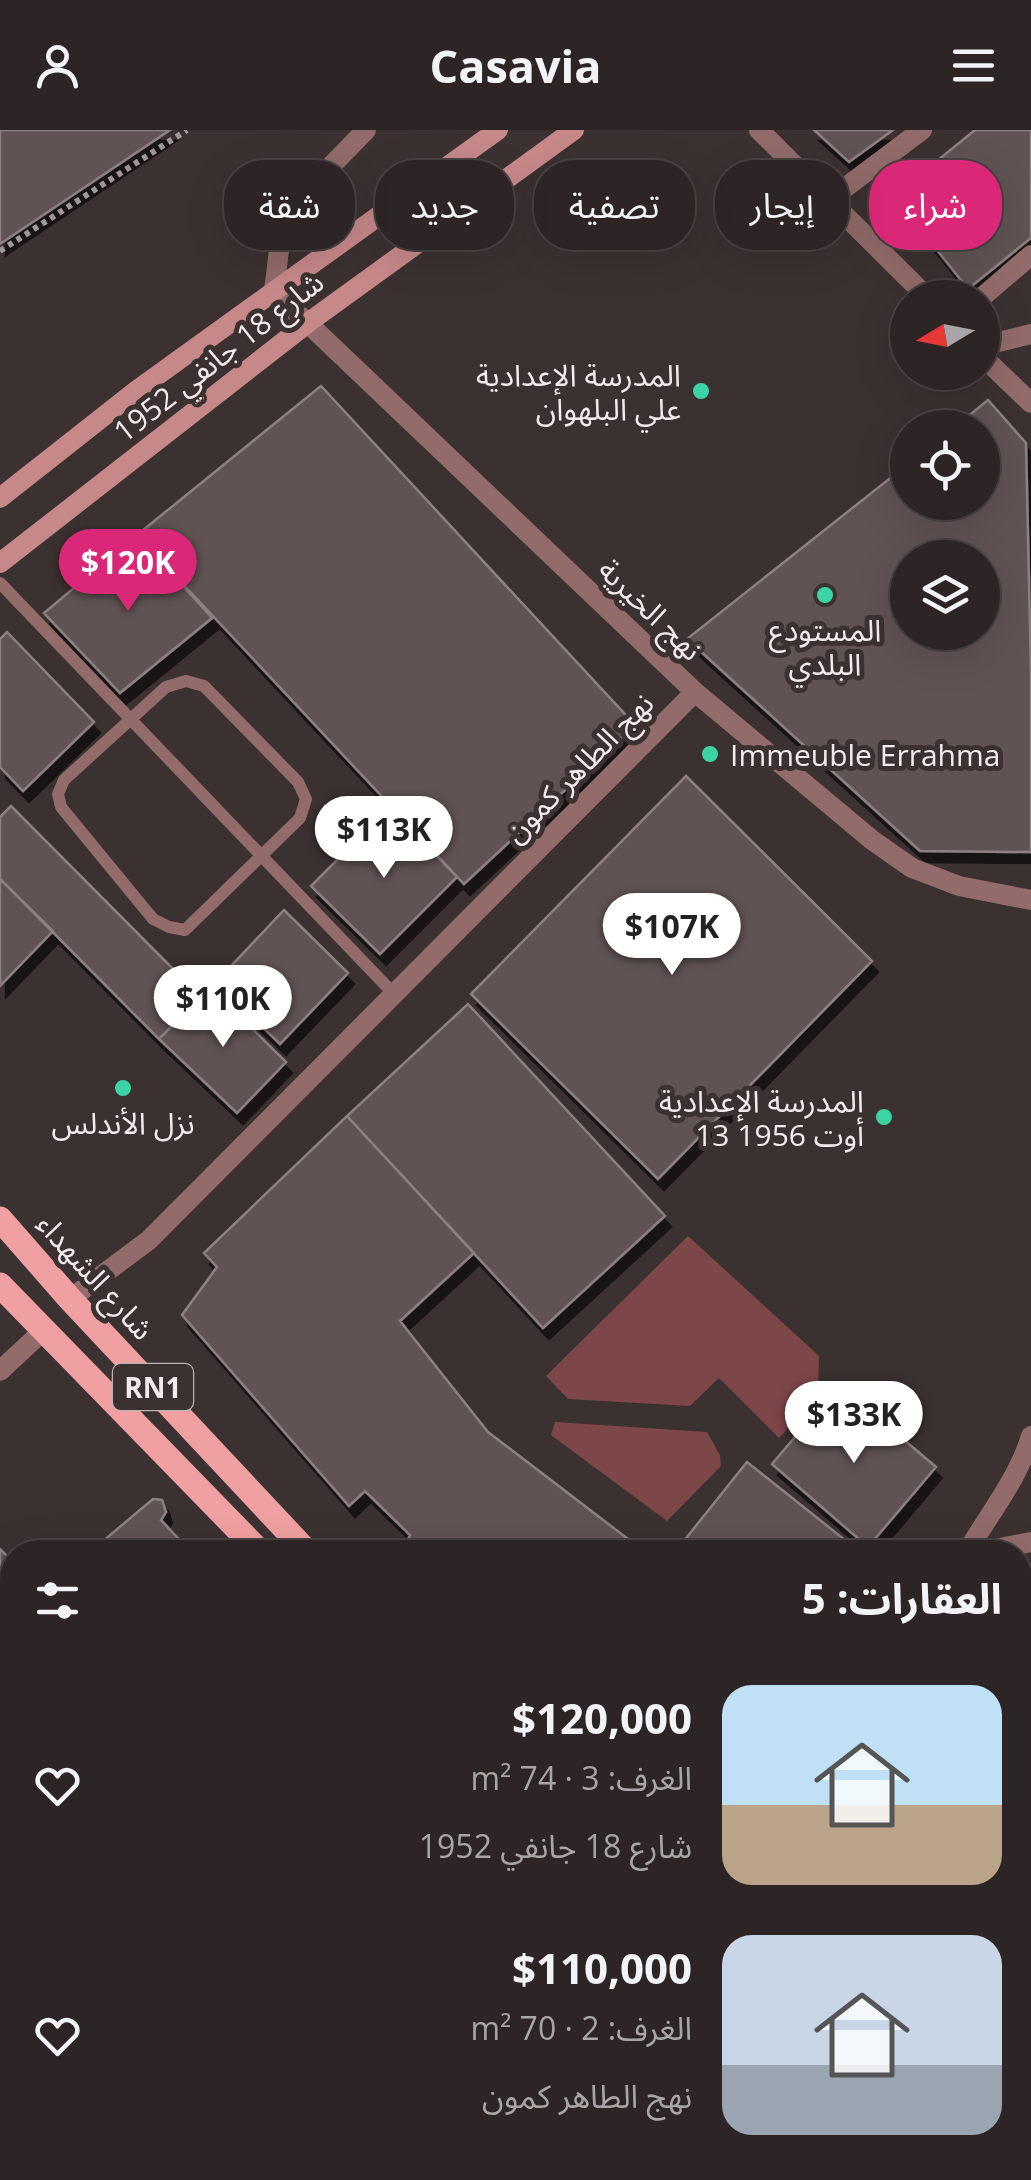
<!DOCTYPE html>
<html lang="ar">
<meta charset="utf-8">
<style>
body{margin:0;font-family:"Open Sans","Noto Sans Arabic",sans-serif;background:#352d2d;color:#f1f3f6;direction:rtl;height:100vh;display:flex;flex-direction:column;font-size:38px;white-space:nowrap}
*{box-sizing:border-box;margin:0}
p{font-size:32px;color:#a7a5a7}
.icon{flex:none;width:55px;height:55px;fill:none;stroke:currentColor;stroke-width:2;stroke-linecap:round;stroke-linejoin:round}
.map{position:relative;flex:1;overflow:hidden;direction:ltr}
.drawer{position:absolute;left:0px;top:1410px;width:1032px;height:640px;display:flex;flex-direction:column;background:#2d2525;border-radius:40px 40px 0 0;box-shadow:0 10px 40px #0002,0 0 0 2px #484242;direction:rtl}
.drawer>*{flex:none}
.hud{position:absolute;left:30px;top:30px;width:972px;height:90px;direction:rtl;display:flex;gap:20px}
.needle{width:65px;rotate:260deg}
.fabs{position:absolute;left:890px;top:150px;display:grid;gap:20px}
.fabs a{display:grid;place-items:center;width:110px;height:110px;border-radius:50%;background:#2d2525;box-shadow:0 10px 40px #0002,0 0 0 2px #484242;font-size:50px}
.price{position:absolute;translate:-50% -85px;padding:0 22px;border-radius:35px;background:#fff;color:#222;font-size:32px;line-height:65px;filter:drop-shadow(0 2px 5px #0008)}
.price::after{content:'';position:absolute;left:50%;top:60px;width:30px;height:22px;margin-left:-15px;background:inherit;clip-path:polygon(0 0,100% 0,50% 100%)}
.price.selected{background:#db2777;color:#fff}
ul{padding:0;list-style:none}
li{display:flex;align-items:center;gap:30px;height:250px;padding:0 30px}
li span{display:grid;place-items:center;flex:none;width:280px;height:200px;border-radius:30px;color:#555}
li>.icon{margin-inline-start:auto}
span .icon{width:120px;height:120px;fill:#fffc;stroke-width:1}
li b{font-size:42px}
h2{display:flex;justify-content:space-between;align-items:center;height:120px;padding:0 30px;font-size:42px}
.tag{padding:0 35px;border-radius:40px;background:#2d2525;box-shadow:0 10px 40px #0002,0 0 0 2px #484242;font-size:35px;line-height:90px}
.tag.selected{background:#db2777;color:#fff}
header{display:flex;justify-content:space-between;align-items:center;height:130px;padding:0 30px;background:#2d2525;font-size:45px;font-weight:700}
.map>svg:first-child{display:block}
.green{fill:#7d4649}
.building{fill:#605353;stroke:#8d8080;stroke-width:2.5;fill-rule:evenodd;filter:url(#shadow)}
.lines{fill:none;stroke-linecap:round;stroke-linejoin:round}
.path{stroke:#a09797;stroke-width:6;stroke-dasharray:5 5;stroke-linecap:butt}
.service{stroke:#936b6c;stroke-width:12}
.minor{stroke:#936b6c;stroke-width:20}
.tertiary{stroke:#936b6c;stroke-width:20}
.secondary{stroke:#c7888a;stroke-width:20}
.primary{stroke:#f09fa2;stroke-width:25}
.poi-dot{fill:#3cd4a4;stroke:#3c3131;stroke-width:4}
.labels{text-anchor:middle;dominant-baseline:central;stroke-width:10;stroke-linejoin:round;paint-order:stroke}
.shield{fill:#3c3131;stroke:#bcb3b3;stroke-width:2.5}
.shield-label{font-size:28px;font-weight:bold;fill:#f3ebeb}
.street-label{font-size:30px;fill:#f3ebeb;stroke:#3c3131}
.poi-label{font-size:30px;fill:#f3ebeb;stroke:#3c3131;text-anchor:end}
</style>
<header><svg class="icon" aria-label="menu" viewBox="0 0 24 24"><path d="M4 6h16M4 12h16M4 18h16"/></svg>Casavia<svg class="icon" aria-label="person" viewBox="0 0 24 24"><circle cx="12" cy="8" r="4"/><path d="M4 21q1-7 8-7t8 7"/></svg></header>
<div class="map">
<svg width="1031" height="2050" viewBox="0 0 1031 2050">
<defs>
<filter id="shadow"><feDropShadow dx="6" dy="11" stdDeviation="0" flood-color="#0009"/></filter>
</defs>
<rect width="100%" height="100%" fill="#3c3131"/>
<path class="green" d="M688 1106 819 1226 818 1266 779 1308 719 1248 690 1276 568 1269 546 1246Z
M555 1292 707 1302 720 1325 721 1336 667 1391 551 1305Z"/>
<path class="building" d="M0 0H170L0 114Z
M814 0H893L849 32Z
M975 0H1031V108L968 159 894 66Z
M321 256 635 595 464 754 137 405Z
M988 270 1026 313 1031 544V722L920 721 687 509 908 334V372H982V298H954ZM908 428H982V502H908Z
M137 405 212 488 120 563 44 483Z
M7 502 94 592 23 661 0 637V509Z
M686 646 872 831 658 1049 471 864Z
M11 676 201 867 159 909 0 749V687Z
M390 677 457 747 380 824 311 756Z
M0 749 53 801 0 856Z
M284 780 348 843 280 914 216 852Z
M208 855 286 932 237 983 159 909 201 867Z
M468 874 665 1086 543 1198 347 986Z
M347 986 474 1123 400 1191 488 1302 645 1422H403L410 1405 365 1361 349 1376 182 1185 217 1137 204 1123Z
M839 1255 936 1337 868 1417 772 1334Z
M747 1332 860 1422H675Z
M153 1369 162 1370 166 1382 161 1390 191 1422H90Z
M0 1419 12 1431V1489L0 1502Z
M1031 1447V1561L1020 1514V1450Z
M1020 1772 1030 1827 1020 1841Z
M0 2014 12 2024V2038H28L43 2050H0Z
M28 2038H132L124 2050H43Z
M233 2038H357L374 2050H223Z
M520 2038H658L665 2043 659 2050H535Z
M692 2038H838L828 2050H682Z
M898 2038H1004L1021 2050H889Z"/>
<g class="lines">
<path class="path" d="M0 121 187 0"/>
<path class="service" d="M0 453 394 864
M186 551 204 556 298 652 306 669 300 688 185 800 169 797 153 789 61 677 58 664 64 650 166 557Z
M0 1544 12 1540
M0 1904 12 1891
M456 2038 468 2050
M421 2050 430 2038"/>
<path class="minor" d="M759 0 928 168
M830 69 922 0
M274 161 280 112 300 68 366 0
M981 168 1031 125
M982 216 1031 204
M982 226 1031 273
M0 1241 45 1199
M967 1422C989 1384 1018 1349 1031 1306
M980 1422 1031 1412
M1020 1602 1031 1599
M1020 1676 1031 1726
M167 2050 177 2038
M846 2050 856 2038"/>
<path class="tertiary" d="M274 161 695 562 872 710 912 738 959 756 1031 770
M70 1169 149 1110 695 562"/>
<path class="secondary" d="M0 368 137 260 498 0
M0 433 309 192 574 0"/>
<path class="primary" d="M0 1089 70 1169 307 1422
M0 1155 260 1422
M1020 1962 1031 1971
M1020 2005 1031 2013"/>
</g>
<g class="poi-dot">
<circle cx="701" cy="261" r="10"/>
<circle cx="825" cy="465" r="10"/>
<circle cx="710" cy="624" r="10"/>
<circle cx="123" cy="958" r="10"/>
<circle cx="884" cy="987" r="10"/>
</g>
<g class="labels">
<rect class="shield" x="113" y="1234" width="80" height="46" rx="8"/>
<g class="shield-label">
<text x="153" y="1257">RN1</text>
</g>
<g class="street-label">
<text transform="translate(218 226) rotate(-38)">شارع 18 جانفي 1952</text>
<text transform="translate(651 479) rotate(44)">نهج الخيرية</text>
<text transform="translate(578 637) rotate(-45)">نهج الطاهر كمون</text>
<text transform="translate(96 1146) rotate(48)">شارع الشهداء</text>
</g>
<g class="poi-label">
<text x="681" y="244">المدرسة الإعدادية<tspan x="681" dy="34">علي البلهوان</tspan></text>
<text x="825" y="499" text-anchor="middle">المستودع<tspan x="825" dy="34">البلدي</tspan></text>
<text x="730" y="624" text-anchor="start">Immeuble Errahma</text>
<text x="864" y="970">المدرسة الإعدادية<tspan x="864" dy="34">13 أوت 1956</tspan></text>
<text x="123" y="992" text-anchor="middle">نزل الأندلس</text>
</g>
</g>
</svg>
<div class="fabs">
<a><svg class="needle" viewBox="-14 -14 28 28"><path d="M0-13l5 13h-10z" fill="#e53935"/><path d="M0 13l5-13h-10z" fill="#a7a5a7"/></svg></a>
<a><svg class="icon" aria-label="locate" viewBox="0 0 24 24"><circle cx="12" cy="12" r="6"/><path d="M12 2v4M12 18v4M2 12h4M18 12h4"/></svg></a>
<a><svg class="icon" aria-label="layers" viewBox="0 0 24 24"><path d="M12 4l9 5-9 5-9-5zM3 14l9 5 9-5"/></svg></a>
</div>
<b class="price selected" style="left:128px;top:484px">$120K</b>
<b class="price" style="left:384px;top:751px">$113K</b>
<b class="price" style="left:672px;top:848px">$107K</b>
<b class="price" style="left:223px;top:920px">$110K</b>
<b class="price" style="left:854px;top:1336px">$133K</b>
<div class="hud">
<a class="tag selected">شراء</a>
<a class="tag">إيجار</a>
<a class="tag">تصفية</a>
<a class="tag">جديد</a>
<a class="tag">شقة</a>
</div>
<section class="drawer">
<h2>العقارات: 5<svg class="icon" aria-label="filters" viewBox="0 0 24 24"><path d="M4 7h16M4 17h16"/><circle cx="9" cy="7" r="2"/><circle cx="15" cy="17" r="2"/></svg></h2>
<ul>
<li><span style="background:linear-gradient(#bfe0f5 60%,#b9a48a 0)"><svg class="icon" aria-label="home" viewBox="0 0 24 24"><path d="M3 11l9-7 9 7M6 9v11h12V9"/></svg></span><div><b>$120,000</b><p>الغرف: 3 · 74 m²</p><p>شارع 18 جانفي 1952</p></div><svg class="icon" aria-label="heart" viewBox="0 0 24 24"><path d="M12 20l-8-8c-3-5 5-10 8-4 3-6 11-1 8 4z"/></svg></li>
<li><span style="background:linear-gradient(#c9d6e8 65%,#9aa5b1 0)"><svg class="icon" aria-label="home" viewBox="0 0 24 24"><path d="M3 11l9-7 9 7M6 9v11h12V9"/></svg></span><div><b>$110,000</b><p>الغرف: 2 · 70 m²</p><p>نهج الطاهر كمون</p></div><svg class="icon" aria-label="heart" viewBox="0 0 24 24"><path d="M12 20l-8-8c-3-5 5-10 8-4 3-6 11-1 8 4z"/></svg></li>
</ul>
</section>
</div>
